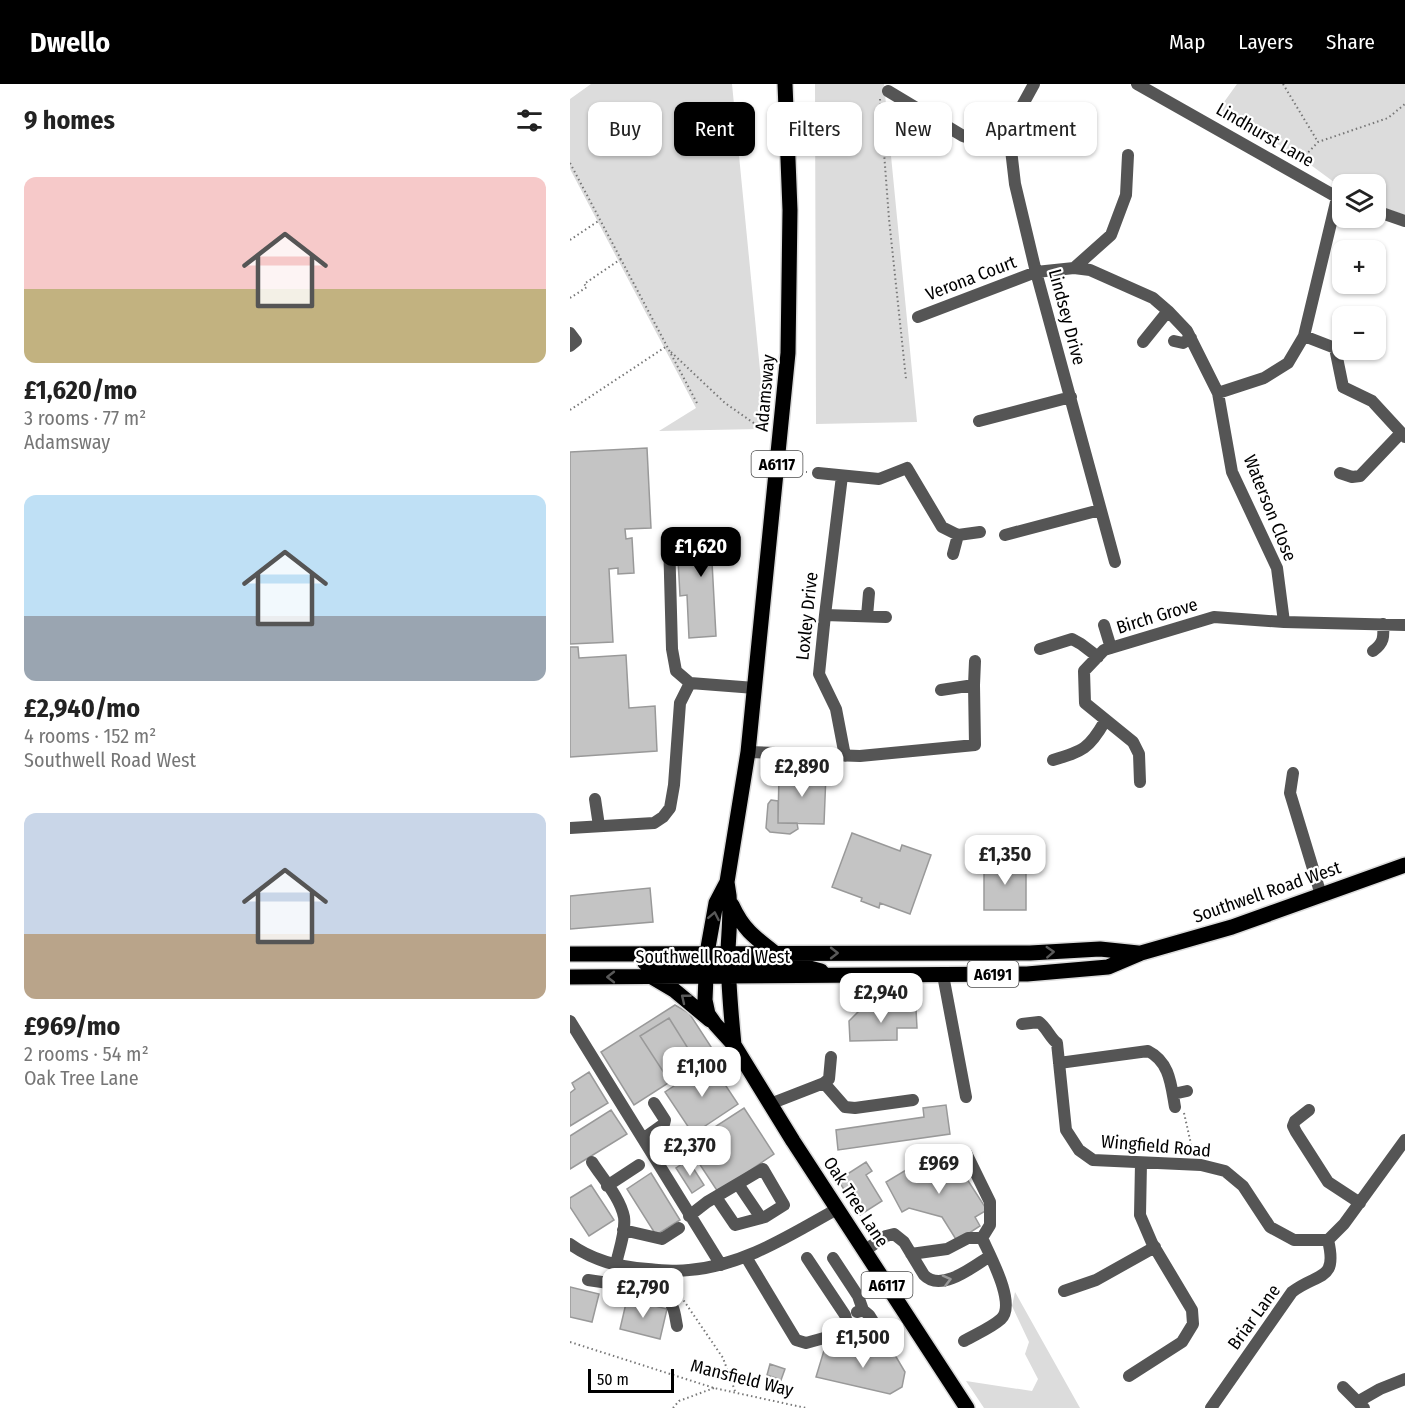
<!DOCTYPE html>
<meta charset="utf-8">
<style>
body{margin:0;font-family:"Fira Sans Condensed",sans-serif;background:#f2f2f2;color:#222;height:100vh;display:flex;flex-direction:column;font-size:22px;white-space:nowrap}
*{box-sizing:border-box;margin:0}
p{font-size:20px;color:#767676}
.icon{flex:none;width:33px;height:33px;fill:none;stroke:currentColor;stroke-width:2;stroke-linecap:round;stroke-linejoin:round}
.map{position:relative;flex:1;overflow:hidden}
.panel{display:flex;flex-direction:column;background:#fff;width:570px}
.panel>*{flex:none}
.guide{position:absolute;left:18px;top:18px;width:570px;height:54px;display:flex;gap:12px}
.tools{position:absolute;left:762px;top:90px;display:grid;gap:12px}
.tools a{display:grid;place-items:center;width:54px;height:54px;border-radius:12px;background:#fff;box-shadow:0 2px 4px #0004;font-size:30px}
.scale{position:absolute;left:18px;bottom:15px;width:86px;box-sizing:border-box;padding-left:6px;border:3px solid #000;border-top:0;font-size:16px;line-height:21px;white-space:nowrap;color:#000;-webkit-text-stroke:4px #fff;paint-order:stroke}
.price{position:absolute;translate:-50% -51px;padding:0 14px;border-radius:12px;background:#fff;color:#222;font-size:20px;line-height:39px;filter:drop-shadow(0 2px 3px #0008)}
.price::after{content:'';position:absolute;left:50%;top:36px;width:18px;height:14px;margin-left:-9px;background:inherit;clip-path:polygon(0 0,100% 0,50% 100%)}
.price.on{background:#000;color:#fff}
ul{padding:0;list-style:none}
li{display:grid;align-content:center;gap:12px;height:318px;padding:0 24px}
li span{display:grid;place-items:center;height:186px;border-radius:12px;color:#555}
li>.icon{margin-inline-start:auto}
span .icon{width:108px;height:108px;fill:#fffc;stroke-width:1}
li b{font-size:26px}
h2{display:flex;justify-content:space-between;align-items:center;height:72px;padding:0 24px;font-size:26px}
.pill{padding:0 21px;border-radius:12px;background:#fff;box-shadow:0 2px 4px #0004;font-size:21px;line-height:54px}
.pill.on{background:#000;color:#fff}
header{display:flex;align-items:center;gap:36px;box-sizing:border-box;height:84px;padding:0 30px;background:#000;color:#fff}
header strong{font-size:28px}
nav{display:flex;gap:33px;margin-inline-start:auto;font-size:21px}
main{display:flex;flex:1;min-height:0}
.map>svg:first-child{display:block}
.green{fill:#dcdcdc}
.building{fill:#c4c4c4;stroke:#999;stroke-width:1.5}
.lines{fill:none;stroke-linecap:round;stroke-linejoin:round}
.major-casing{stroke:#dbdbdb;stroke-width:18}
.path{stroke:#777;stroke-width:2;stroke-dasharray:1.5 3;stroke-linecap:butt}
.minor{stroke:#555;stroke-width:12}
.major{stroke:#000;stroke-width:15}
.oneway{stroke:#595959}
.oneway2{stroke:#999}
.labels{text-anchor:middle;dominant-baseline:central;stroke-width:4.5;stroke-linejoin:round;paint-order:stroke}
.shield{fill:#fff;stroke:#4c4c4c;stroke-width:1.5}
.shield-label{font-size:16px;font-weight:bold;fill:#000}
.street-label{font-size:18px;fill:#000;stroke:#fff}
</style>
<header>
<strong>Dwello</strong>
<nav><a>Map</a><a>Layers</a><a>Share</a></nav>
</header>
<main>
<section class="panel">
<h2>9 homes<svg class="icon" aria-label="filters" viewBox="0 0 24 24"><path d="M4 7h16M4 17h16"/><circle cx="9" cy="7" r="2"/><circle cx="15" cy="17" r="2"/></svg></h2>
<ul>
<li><span style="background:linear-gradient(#f6c9c9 60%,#c2b280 0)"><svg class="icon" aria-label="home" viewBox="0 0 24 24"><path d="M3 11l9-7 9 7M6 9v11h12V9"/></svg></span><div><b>£1,620/mo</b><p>3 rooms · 77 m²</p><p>Adamsway</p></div></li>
<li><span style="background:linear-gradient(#bfe0f5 65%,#9aa5b1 0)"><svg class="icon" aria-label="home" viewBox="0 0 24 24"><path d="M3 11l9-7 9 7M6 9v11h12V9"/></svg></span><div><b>£2,940/mo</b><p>4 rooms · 152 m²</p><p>Southwell Road West</p></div></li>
<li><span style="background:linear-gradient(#c9d6e8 65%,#b9a48a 0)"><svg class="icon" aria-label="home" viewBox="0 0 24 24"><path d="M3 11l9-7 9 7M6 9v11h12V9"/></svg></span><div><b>£969/mo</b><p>2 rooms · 54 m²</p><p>Oak Tree Lane</p></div></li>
</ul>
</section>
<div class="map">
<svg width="835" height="1324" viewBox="0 0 835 1324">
<rect width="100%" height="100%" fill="#fff"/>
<path class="green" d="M21 0H162L195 337 189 345 89 347 126 324 0 85V15Z
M245 0H314L347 338 246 340Z
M667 0H835V131L806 121V100H772V104L734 76 649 25Z
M445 1208 510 1324H414L396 1297 462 1307 468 1295 455 1270 459 1258 442 1222Z"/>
<path class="building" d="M77 364 81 444 55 445 56 455 62 454 64 489 48 490V484L39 485 43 558 0 560V368Z
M158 447 159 477 142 478 146 552 119 554 117 511 110 512 107 456 113 455V450Z
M0 563H8L9 574 56 571 59 624 85 622 87 667 0 673Z
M209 689 256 690 254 740 208 739Z
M201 716 208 717V739H227L228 745 220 750 200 748 196 744 198 720Z
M282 749 330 767 332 761 361 771 340 830 310 819 309 824 291 817 292 814 262 803Z
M456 777V826H414V778Z
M80 804 83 838 0 845V812Z
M105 921 119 929 145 969 64 1021 31 968Z
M346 925 347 944H327V956L280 957 279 937 290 926Z
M99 934 124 974 96 992 70 952Z
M140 978 168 1020 123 1050 95 1008Z
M19 988 38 1019 0 1042V1009L5 1005 2 999Z
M376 1021 380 1050 268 1066 266 1046 354 1033 353 1024Z
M174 1024 204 1070 148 1108 117 1061Z
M41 1026 57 1050 0 1085V1052Z
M382 1072 417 1126 405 1133 410 1142 387 1157 372 1133 339 1124 332 1128 316 1098 356 1074 363 1084Z
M118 1076 134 1101 122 1109 106 1084Z
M296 1078 302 1087 296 1091 312 1117 290 1131 268 1096Z
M81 1089 110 1136 86 1151 57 1105Z
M21 1101 44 1136 19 1152 0 1123V1114Z
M0 1203 29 1210 22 1238 0 1233Z
M57 1215 97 1225 90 1255 50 1245Z
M255 1263 294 1271 306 1264 322 1266 335 1288 332 1303 320 1310 246 1293Z
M200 1280 215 1285 211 1296 197 1291Z"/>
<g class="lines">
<g class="major-casing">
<path id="major" d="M215 0 220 126 218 269 178 668 157 798 146 819 137 869 135 916 138 930 145 940 164 961 223 1057 397 1324
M157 798C162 823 159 842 158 867 158 899 161 930 164 961
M162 821C173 845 184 853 205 869
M0 870 460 869 530 865 568 869
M75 879 135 881 143 883
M150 879 159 881 232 882 251 887
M0 893 457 890 538 883 571 869 662 843 835 781
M82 893 104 906 140 936"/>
</g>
<path class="path" d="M713 0 748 58
M310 15 319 135 336 295
M729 78 748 58 818 34 835 20
M0 79 128 321
M0 156 30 136
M0 214 17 203 14 200 51 175
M101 268 155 319 198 349
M0 326 97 262
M218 387 237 388
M614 1029 621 1060V1070
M111 1199 112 1214 153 1274 165 1307
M0 1258 144 1304 236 1324
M103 1324 109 1317 144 1304"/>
<path class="minor" d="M464 0 442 40 440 57 445 100 466 188 545 478
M567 0 772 116
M318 7 393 52 411 58 440 57
M806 127 835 137
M504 184 520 186 583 214 598 227 617 247 648 309 662 388 707 484 714 538
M348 233 466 188 504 184 541 151 556 111 558 71
M0 249 6 257 0 262
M734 252 765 264 773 303 802 317 835 353
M604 257 613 259 621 254
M573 258 598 227
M648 309 694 294 718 279 734 252 767 114
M409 337 501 313
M248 389 309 395 337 384 372 443 388 451 383 470
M770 389 782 393 790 392 831 349
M272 392 255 531 249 590 266 625 275 672
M388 451 410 448
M435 451 530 426
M99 455 102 565 106 587 120 599 185 604
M255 531 316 533
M297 532 299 509
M534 541 541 564
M470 565 502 555 511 560 528 573
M803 567C814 559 814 553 813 540
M404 601 405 577
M178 668 290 672 405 661 404 601 371 606
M483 676C513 667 519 665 535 637
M723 689 720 709 751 811
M570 698 569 670 563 658 515 619 514 587 534 566 644 533 714 538 835 541
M25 715 29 742
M0 744 84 739 93 733 100 724 104 701 110 619 120 599
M373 891 396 1013
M0 937 151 1181
M452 940 469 938C477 944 480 954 487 959L496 1046 509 1066 523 1076 631 1081 655 1087 673 1102 700 1143 724 1156H758
M489 979 578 967C600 978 601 1001 605 1023
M254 999 275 1023 285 1024 343 1016
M603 1010 617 1007
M200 1020 254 999 259 995 261 973
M739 1026 725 1037 723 1042 726 1048 758 1098 790 1119
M73 1055 94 1040 95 1036 84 1019
M22 1078C32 1094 50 1113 54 1133 56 1147 49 1166 46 1180
M168 1100 191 1134
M37 1102 69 1081
M119 1132 137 1118 193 1085 214 1121 195 1133 165 1141 146 1113
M53 1146 92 1155 109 1144
M0 1160C23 1177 49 1183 78 1185 91 1186 105 1188 119 1186 173 1182 220 1151 267 1125
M294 1167 316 1152 324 1150 334 1158 354 1191C371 1209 404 1182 420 1172
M341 1170 377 1165 398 1154H412
M176 1173 226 1256 236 1259 272 1249 277 1239 275 1231 237 1174
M263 1174 288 1212 293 1226
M51 1181C50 1185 48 1192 49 1196 52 1211 86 1208 96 1215 105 1221 105 1233 107 1242
M18 1196 52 1201
M494 1207 526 1196 585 1163
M287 1228 293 1226 299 1231 314 1255
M394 1257C406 1250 421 1244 431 1235 447 1220 419 1170 412 1154L420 1141V1118L396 1069
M559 1292 612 1258 623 1240 622 1226 582 1159 570 1131 571 1079
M773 1303 794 1324
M789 1317 810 1305 835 1295
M641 1324 722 1208C748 1188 768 1198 758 1156L774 1140 835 1056"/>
<use href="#major" class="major"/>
</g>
<defs><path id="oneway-chevron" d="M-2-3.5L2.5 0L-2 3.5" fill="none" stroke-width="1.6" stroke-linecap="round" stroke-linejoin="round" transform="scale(1.5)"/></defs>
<g class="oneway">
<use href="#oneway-chevron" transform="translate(144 832) rotate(-79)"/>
<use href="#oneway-chevron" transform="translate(480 868) rotate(-3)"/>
<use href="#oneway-chevron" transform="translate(264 869)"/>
<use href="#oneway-chevron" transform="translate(41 893) rotate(180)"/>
<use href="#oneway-chevron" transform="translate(115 914) rotate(-141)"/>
</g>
<use class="oneway2" href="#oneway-chevron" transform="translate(377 1196) rotate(-14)"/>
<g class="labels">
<g class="shield">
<rect x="181.5" y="367" width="51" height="26" rx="4.5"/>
<rect x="397.5" y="877" width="51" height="26" rx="4.5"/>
<rect x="291.5" y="1188" width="51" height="26" rx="4.5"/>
</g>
<g class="shield-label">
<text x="207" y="380">A6117</text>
<text x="423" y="890">A6191</text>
<text x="317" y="1201">A6117</text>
</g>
<g class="street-label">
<text transform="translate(695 51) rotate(30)">Lindhurst Lane</text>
<text transform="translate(401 194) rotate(-21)">Verona Court</text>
<text transform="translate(497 233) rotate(75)">Lindsey Drive</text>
<text transform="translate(195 309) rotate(-85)">Adamsway</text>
<text transform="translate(700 424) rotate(68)">Waterson Close</text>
<text transform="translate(237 532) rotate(-84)">Loxley Drive</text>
<text transform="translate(587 532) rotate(-17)">Birch Grove</text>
<text transform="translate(697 808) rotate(-19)">Southwell Road West</text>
<text x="143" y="873">Southwell Road West</text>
<text transform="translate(586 1062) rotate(5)">Wingfield Road</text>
<text transform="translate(286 1118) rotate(57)">Oak Tree Lane</text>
<text transform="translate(684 1233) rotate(-54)">Briar Lane</text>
<text transform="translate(172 1294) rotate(14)">Mansfield Way</text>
</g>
</g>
</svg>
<div class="tools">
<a><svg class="icon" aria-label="layers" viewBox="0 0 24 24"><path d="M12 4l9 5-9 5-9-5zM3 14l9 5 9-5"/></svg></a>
<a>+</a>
<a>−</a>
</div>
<div class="scale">50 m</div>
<b class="price on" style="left:131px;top:494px">£1,620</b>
<b class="price" style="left:232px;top:714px">£2,890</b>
<b class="price" style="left:435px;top:802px">£1,350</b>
<b class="price" style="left:311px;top:940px">£2,940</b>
<b class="price" style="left:132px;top:1014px">£1,100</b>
<b class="price" style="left:120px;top:1093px">£2,370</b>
<b class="price" style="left:369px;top:1111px">£969</b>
<b class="price" style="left:73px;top:1235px">£2,790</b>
<b class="price" style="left:293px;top:1285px">£1,500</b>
<div class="guide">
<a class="pill">Buy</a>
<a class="pill on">Rent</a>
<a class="pill">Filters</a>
<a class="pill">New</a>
<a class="pill">Apartment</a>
</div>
</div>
</main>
